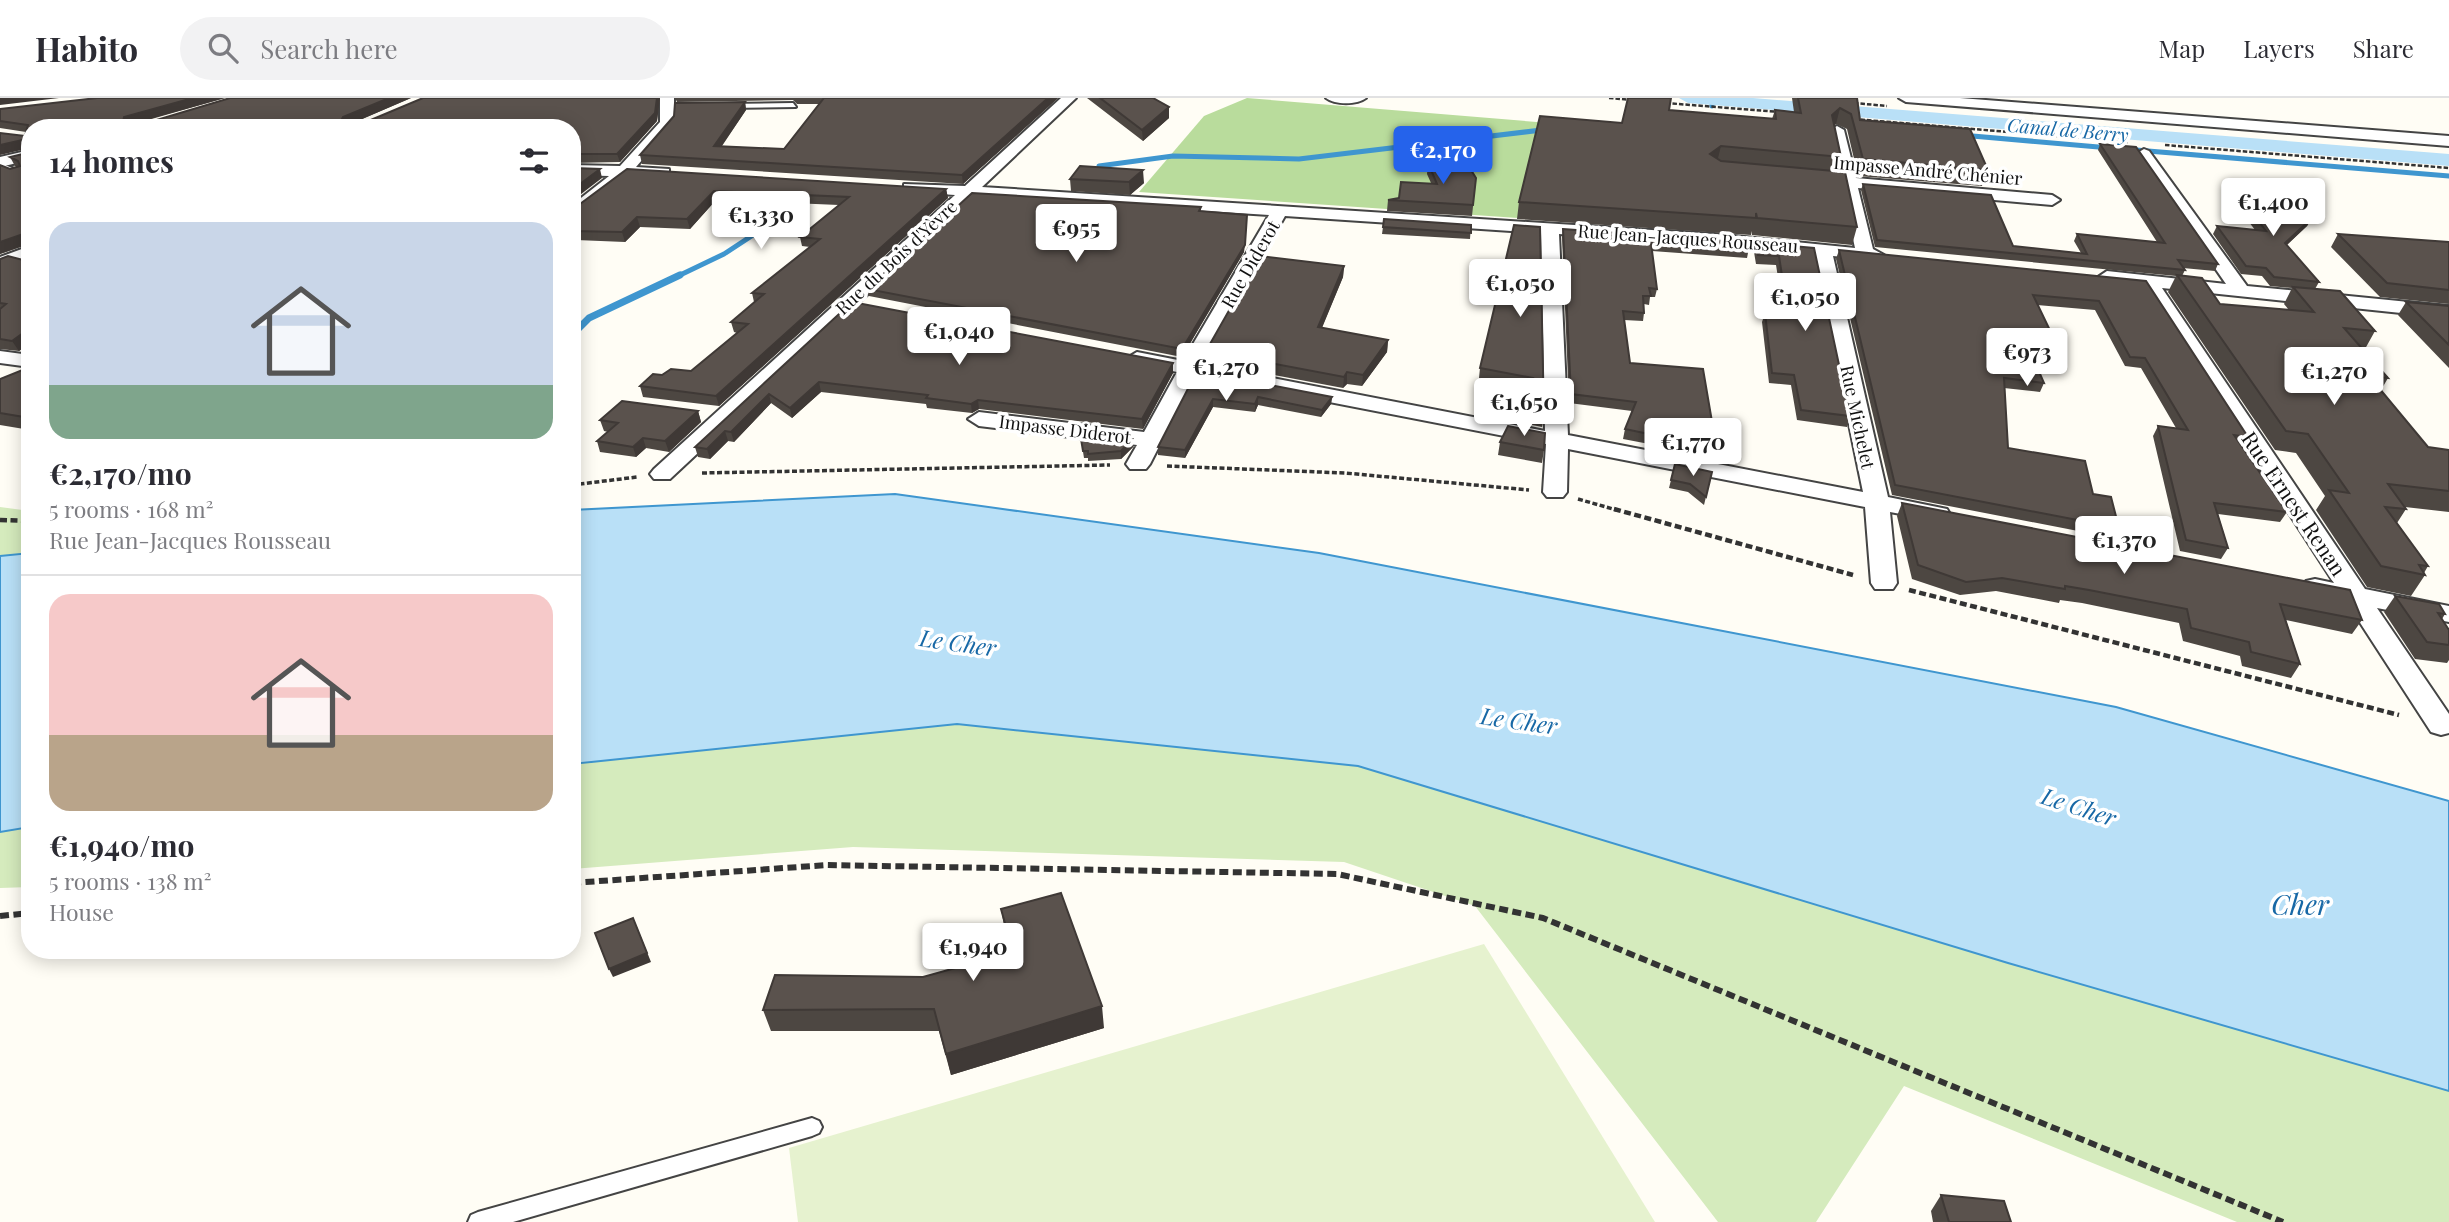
<!DOCTYPE html>
<meta charset="utf-8">
<style>
body{margin:0;font-family:"Playfair Display",serif;background:#f2f2f3;color:#2b2b33;height:100vh;display:flex;flex-direction:column;font-size:26px;white-space:nowrap}
*{box-sizing:border-box;margin:0}
p{font-size:23px;color:#7c7c81}
.icon{flex:none;width:38px;height:38px;fill:none;stroke:currentColor;stroke-width:2;stroke-linecap:round;stroke-linejoin:round}
.map{position:relative;flex:1;overflow:hidden}
.drawer{position:absolute;left:21px;top:21px;width:560px;height:840px;display:flex;flex-direction:column;background:#fff;border-radius:28px;box-shadow:0 4px 18px #0003}
.drawer>*{flex:none}
.price{position:absolute;translate:-50% -60px;padding:0 16px;border-radius:7px;background:#fff;color:#222;font-size:23px;line-height:46px;filter:drop-shadow(0 2px 4px #0008)}
.price::after{content:'';position:absolute;left:50%;top:42px;width:21px;height:16px;margin-left:-10px;background:inherit;clip-path:polygon(0 0,100% 0,50% 100%)}
.price.active{background:#2563eb;color:#fff}
ul{padding:0;list-style:none}
li{display:grid;align-content:center;gap:14px;height:371px;padding:0 28px}
li+li{border-top:2px solid #e1e1e2}
li span{display:grid;place-items:center;height:217px;border-radius:21px;color:#555}
li>.icon{margin-inline-start:auto}
span .icon{width:126px;height:126px;fill:#fffc;stroke-width:1}
li b{font-size:30px}
h2{display:flex;justify-content:space-between;align-items:center;height:84px;padding:0 28px;font-size:30px}
header{display:flex;align-items:center;gap:42px;box-sizing:border-box;height:98px;padding:0 35px;background:#fff;border-bottom:2px solid #e1e1e2}
header strong{font-size:33px}
nav{display:flex;gap:38px;margin-inline-start:auto;font-size:24px}
.search{width:490px;height:63px;background:#f2f2f3;display:flex;align-items:center;gap:18px;box-sizing:border-box;padding:0 24px;border-radius:38px;color:#7c7c81;font-size:26px}
.map>svg:first-child{display:block}
.green{fill:#d5ebbd}
.forest{fill:#b9dc9c}
.pitch{fill:#e6f2cf}
.water{fill:#b9e0f7;stroke:#3f96cf;stroke-width:2}
.lines{fill:none;stroke-linecap:round;stroke-linejoin:round}
.stream-far1{stroke:#3f96cf;stroke-width:5}
.stream{stroke:#3f96cf;stroke-width:7}
.canal{fill:#b9e0f7;fill-rule:evenodd}
.lane-casing{stroke:#444;stroke-width:4}
.street-casing{stroke:#444;stroke-width:4}
.path-far3{stroke:#333;stroke-width:2.5;stroke-dasharray:4.5 2;stroke-linecap:butt}
.path-far2{stroke:#333;stroke-width:3.5;stroke-dasharray:5 2.5;stroke-linecap:butt}
.path-far1{stroke:#333;stroke-width:4.5;stroke-dasharray:7 3.5;stroke-linecap:butt}
.path{stroke:#333;stroke-width:6;stroke-dasharray:9 4.5;stroke-linecap:butt}
.lane{fill:#fff;fill-rule:evenodd}
.street{fill:#fff;fill-rule:evenodd}
.wall{fill:#4d4742}
.shaded-wall{fill:#3f3936}
.building{fill:#5a524d;stroke:#3f3936;stroke-width:2}
.labels{text-anchor:middle;dominant-baseline:central;stroke-width:7;stroke-linejoin:round;paint-order:stroke}
.far-street-label{font-size:18px;fill:#111;stroke:#fff}
.far-water-label{font-size:19px;font-style:italic;fill:#1768a6;stroke:#fff}
.street-label{font-size:21px;fill:#111;stroke:#fff}
.water-label{font-size:23px;font-style:italic;fill:#1768a6;stroke:#fff}
.near-water-label{font-size:28px;font-style:italic;fill:#1768a6;stroke:#fff}
</style>
<header>
<strong>Habito</strong>
<div class="search"><svg class="icon" aria-label="search" viewBox="0 0 24 24"><circle cx="10" cy="10" r="6"/><path d="M15 15l6 6"/></svg>Search here</div>
<nav><a>Map</a><a>Layers</a><a>Share</a></nav>
</header>
<div class="map">
<svg width="2449" height="1124" viewBox="0 0 2449 1124">
<rect width="100%" height="100%" fill="#fffdf5"/>
<path class="green" d="M0 409 30 413V455L0 458Z
M957 625 1358 668 2008 865 2449 993V1124H2237L1904 988 1816 1124H1718L1475 808 1344 764 853 749 572 771V666Z
M30 729V789L0 790V734Z"/>
<path class="forest" d="M1247 0 1549 25 1518 120 1139 94 1204 18Z"/>
<path class="pitch" d="M1484 846 1655 1124H798L789 1050Z"/>
<path class="water" d="M895 396 1319 455 2116 609 2449 703V993L2008 865 1358 668 957 626 572 666V412Z
M30 455V729L0 734V458Z"/>
<g class="lines">
<path class="stream-far1" d="M1712 2V8
M1961 37 2110 50
M2136 52 2449 78
M1099 68 1173 58 1299 61 1550 31
M676 179 724 156 811 99"/>
<path class="stream" d="M572 237 589 220 680 177"/>
<path class="canal" d="M1679 0H1753L2449 56V68L1688 5Z"/>
<g class="lane-casing">
<path id="lane" d="M793 5 796 9 726 10 722 8 726 6Z
M0 65 22 74 23 76 16 78 0 70Z
M812 1020 819 1023 822 1029 819 1035 812 1038 513 1124H468L471 1117 478 1114Z"/>
</g>
<g class="street-casing">
<path id="street" d="M660 0H674V25L636 69 669 71V77L627 78 572 121V107L609 78 572 77V67L620 68 660 24Z
M1061 0H1076L982 89 1714 136 1855 150 1842 89 1810 86 1802 81 1810 76 1840 79 1830 32 1837 28 1844 32 1856 80 2052 97 2060 102 2052 107 1858 90 1873 151 1884 157 1875 162 1833 158 1888 399 1947 411 1950 416 1947 421 1938 423 1890 414 1897 485 1893 491H1875L1871 485 1865 409 1568 351 1567 394 1563 399H1547L1543 394 1546 346 1195 278 1150 366 1146 371H1130L1126 366 1137 347 979 328 968 321 979 314 1144 334 1177 274 1130 264 1127 260 1137 254 1183 263 1269 117 973 98 670 381H654L650 376 654 371 955 97 910 94 904 92V86L965 88ZM1285 118 1541 135 1545 333 1201 266ZM1559 136 1814 156 1863 394 1568 337Z
M1326 0H1366C1357 7 1335 7 1326 0Z
M1899 0H1960L2449 38V48L1906 4Z
M2144 51 2149 53 2247 188 2449 208V220L2162 190 2365 491 2449 508V524L2377 510 2449 616V635L2441 637 2431 634 2346 503 2306 495 2302 489 2306 483 2315 481 2334 485 2142 188 2107 185 2098 179 2107 173 2226 186 2136 56Z
M30 52V62L0 69V59Z
M30 148V159L0 170V159Z
M0 253 30 257V269L0 265Z"/>
</g>
<path class="path-far3" d="M1609 0 1633 2
M1666 5 1779 14
M1854 5 1887 8
M1854 21 2128 44
M2165 47 2449 70"/>
<path class="path-far2" d="M1167 368 1345 375 1529 392
M702 375 1110 367
M572 387 637 379
M1578 401 1620 413"/>
<path class="path-far1" d="M1614 411 1853 477
M0 422 30 423
M1909 492 2399 617"/>
<path class="path" d="M572 785 827 767 1337 776 1543 820 2283 1124
M0 818 30 815"/>
<use href="#lane" class="lane"/>
<use href="#street" class="street"/>
</g>
<path class="wall" d="M225 0 141 24H150L411 0 355 24H366L423 0H660L657 23 620 64 572 65V30H30V245L19 253 0 251V161L23 162 26 147 0 156V67L10 71 17 69 15 68 10 59 27 55 25 38 26 34 0 30V31V11Z
M675 0H1058L963 86 642 66 640 57 745 4 746 12 722 48 784 51 819 6H797L793 2 677 4Z
M1087 0H1153L1169 9V20L1143 43Z
M1792 0H1857L1860 22 1988 72 1982 88 1858 78 1847 31 1836 26 1834 27 1841 59 1836 73 1857 129 1852 147 1752 137V133L1751 137 1517 121 1519 104 1622 25 1669 12 1772 21 1775 12 1794 14Z
M2100 46 2218 166 2215 173 2183 170 2185 172 2182 178 2220 206 2289 212 2284 206 2292 190 2270 188 2262 178 2241 176 2213 136 2217 128 2255 132 2249 124 2253 116 2260 117 2248 102 2251 94 2312 120 2307 128 2287 147 2319 184 2315 191 2375 233 2365 251H2362L2388 280 2381 292 2428 349 2449 352V414L2405 409 2406 411 2397 425 2428 468 2424 475 2425 477 2411 498 2367 489 2316 412 2325 398 2296 355 2275 352 2168 194 2176 178 1875 149 1861 92 1863 86 2013 148 2081 155 2074 143 2077 136 2157 144 2098 52Z
M1428 65 1476 80 1472 118 1387 113 1388 102 1399 100 1431 85 1427 76Z
M627 71 946 91 948 100 719 308 643 299 640 288 662 277 691 273 737 235 734 234 731 224 754 204 752 195 810 149 802 148 800 139 839 107 716 102 690 131 640 129 625 144 576 142 572 144V112Z
M1070 81 1144 85 1130 97 1071 93Z
M1201 109V113L1247 117 1244 154 1182 259 869 198 867 191Z
M1471 127 1470 141 1382 136 1383 129Z
M1540 129 1544 319 1542 329 1514 323 1516 313 1528 289 1479 280 1480 270Z
M1563 131 1750 145 1747 160 1652 153 1657 191 1655 199H1650L1649 207 1644 206V215L1643 223 1624 222 1630 265 1717 353 1715 363 1665 352V349L1623 341 1625 331 1632 313 1569 305 1562 139Z
M2338 136 2449 144V206L2380 199 2331 149Z
M1757 145 1814 150 1850 318 1847 329 1797 322 1791 287 1769 285 1762 224 1765 215 1784 217 1776 167 1756 166 1754 154Z
M1839 152 2146 183 2248 339 2242 348 2287 414 2280 424 2218 416 2228 450 2221 461 2180 453 2153 338 2158 328 2176 330 2141 270 2125 268 2095 212 2037 207 2058 249 2054 259 2032 256 2044 285 2040 294 2004 290 2008 350 2093 396 2119 430 2114 440 1892 397 1836 161Z
M1344 168 1343 179 1322 230 1388 242 1387 254 1362 288 1347 286 1343 290 1206 264V253Z
M852 204 1173 265V275L1143 331 979 311 972 315 927 310 926 306 821 294 792 320 771 305 734 344 728 343 710 361 698 359 695 349Z
M2406 204 2449 208V270L2398 217Z
M30 269V332L0 327V281Z
M1197 273 1332 299 1331 306 1321 319 1258 307 1255 314 1213 309 1185 360 1158 357V349Z
M698 313 701 324 669 354 646 350 636 359 600 354 597 343 608 334 604 333 600 322Z
M1080 335 1133 349 1121 361 1088 363V360H1084Z
M1500 344 1544 352 1542 365 1498 357Z
M1675 366 1712 374 1704 407 1688 394 1669 390Z
M1902 405 2362 522 2352 536 2286 522 2300 566 2291 580 2242 568 2240 558 2183 543 2179 525 2082 505 2060 502 2059 505 1996 493 1960 497 1912 481 1897 418Z
M2395 498 2445 516 2442 521 2449 532V562L2447 565 2415 561 2384 514Z
M1001 811 1104 930 951 977 939 933H771L763 912 923 879 1011 855 1005 833Z
M1941 1097 2011 1124H1933L1931 1113Z"/>
<path class="shaded-wall" d="M0 0H59L0 7Z
M193 0H225L128 27 123 24 124 19Z
M389 0H411L346 28 341 23 343 19Z
M657 0H660L657 23 620 64 617 56Z
M1048 0H1058L963 86 962 77Z
M745 4 746 12 716 56 714 48Z
M1169 9V20L1143 43 1142 32Z
M1840 10 1836 26 1827 32 1832 17Z
M27 41 30 50 0 57V47Z
M1721 48 1717 64 1710 56Z
M600 71 602 80 572 103V92Z
M1143 72 1144 85 1130 97 1129 84Z
M946 91 948 100 719 308 716 298Z
M714 93 716 102 690 131 687 121Z
M1247 117 1244 154 1182 259V251Z
M637 119 640 129 625 144 622 134Z
M2312 120 2307 128 2280 153 2285 145Z
M573 132 576 142 572 144V133Z
M23 136 29 146 0 156V144Z
M1344 168 1343 179 1317 241 1318 229Z
M30 230V245L19 253 12 243Z
M1388 242 1387 254 1362 288 1363 277Z
M1173 265V275L1143 331 1142 321Z
M1347 274V286L1343 290 1344 279Z
M819 284 821 294 792 320 790 310Z
M769 296 771 305 734 344 731 334Z
M1258 299V307L1255 314V306Z
M1332 299 1331 306 1321 319 1322 312Z
M1213 301V309L1185 360V352Z
M978 302 979 311 972 315 971 306Z
M698 313 701 324 669 354 665 343Z
M725 333 728 343 710 361 707 351Z
M643 340 646 350 636 359 633 349Z
M1132 341 1133 349 1121 361V353Z
M637 829 651 864 613 879 609 871Z
M1102 908 1104 930 951 977 946 956Z"/>
<path class="building" d="M97 0H193L124 19 123 24H150L230 0H389L343 19 341 23 366 24 423 0H657L655 15 617 56H572V30H30V230L12 243 0 241V211L6 206 0 205V161L8 158 23 162 27 138 23 136 0 144V67L10 71 20 68 18 63 10 59 27 55V41L0 47V35L25 38 28 27 0 23V11Z
M824 0H1048L962 77 640 57 674 18 675 5 745 4 714 48 784 51Z
M1100 0H1153L1169 9 1142 32Z
M1628 0H1671L1669 12 1776 21 1775 12 1801 15 1798 0H1857L1860 22 1970 31 1988 72 1863 61 1851 16 1840 10 1832 17 1841 59 1721 48 1710 56 1721 63 1845 74 1857 129 1757 120 1756 115V120L1519 104 1540 18 1622 25Z
M2100 46 2136 49 2218 166 2178 162 2185 172 1877 142 1863 86 1991 97 2013 148 2087 156 2077 136 2165 145Z
M1466 64 1476 80 1473 107 1388 102 1399 100 1401 84 1437 86 1428 65Z
M1080 68 1143 72 1129 84 1070 81Z
M572 70 600 71 572 92Z
M627 71 946 91 716 298 640 288 653 276 662 277 671 271 691 273 748 226 731 224 764 196 752 195 820 141 800 139 849 99 714 93 687 121 637 119 622 134 572 133V112Z
M2251 94 2291 98 2312 120 2285 145 2319 184 2274 179 2266 170 2246 168 2217 128 2266 133 2253 116 2272 118Z
M972 95 1201 109 1199 113 1247 117 1245 147 1182 251 867 191Z
M1384 121 1471 127V135L1383 129Z
M1514 127 1540 129 1544 319 1516 313 1533 280 1480 270Z
M1563 131 1750 145 1749 152 1651 145 1657 191 1649 190 1651 198H1643L1644 215 1623 213 1630 265 1703 271 1717 353 1667 343 1668 340 1625 331 1636 304 1571 296Z
M2338 136 2449 144V192L2387 185Z
M1757 145 1814 150 1850 318 1801 312 1794 277 1772 275 1765 215 1788 217 1779 158 1758 157Z
M1839 152 2146 183 2248 339 2234 337 2287 414 2214 405 2228 450 2186 442 2158 328 2188 332 2145 260 2130 259 2099 203 2033 197 2058 249 2027 246 2044 285 2004 280 2008 350 2085 363 2093 396 2111 399 2119 430 1895 387Z
M1260 158 1344 168 1318 229 1388 242 1363 277 1347 274 1344 279 1206 253Z
M2177 177 2202 180 2220 206 2314 214 2293 189 2340 193 2375 233 2344 230 2388 280 2369 278 2428 349 2449 352V393L2388 386 2406 411 2385 409 2428 468 2419 467 2425 477 2381 468 2329 392 2349 395 2308 336 2286 333Z
M852 204 1173 265 1142 321 978 302 971 306 926 300 928 297 819 284 790 310 769 296 731 334 725 333 707 351 695 349Z
M2406 204 2449 208V247Z
M30 269V320L0 315V281Z
M1197 273 1332 299 1322 312 1258 299 1255 306 1213 301 1185 352 1158 349Z
M622 303 698 313 665 343 643 340 633 349 597 343 618 325 600 322Z
M1508 328 1545 335 1544 352 1500 344Z
M1080 335 1132 341 1121 353 1088 356V353H1083Z
M1675 366 1712 374 1706 399 1690 386 1671 382Z
M1902 405 2350 492 2362 522 2280 506 2300 566 2251 554 2249 544 2191 530 2187 511 2089 492 2065 488V491L2002 480 1966 484 1918 467Z
M2395 498 2439 506 2445 516 2438 515 2449 532V547L2427 544Z
M1061 795 1102 908 946 956 934 911 763 912 775 877 923 879 1013 854 1001 811Z
M633 820 647 855 609 871 595 835Z
M1941 1097 2004 1103 2011 1124H1949Z"/>
<g class="labels">
<g class="far-street-label">
<text transform="translate(1928 72) rotate(5)">Impasse André Chénier</text>
<text transform="translate(1688 140) rotate(4)">Rue Jean-Jacques Rousseau</text>
<text transform="translate(896 159) rotate(-43)">Rue du Bois d'Yèvre</text>
<text transform="translate(1250 166) rotate(-60)">Rue Diderot</text>
<text transform="translate(1858 319) rotate(78)">Rue Michelet</text>
<text transform="translate(1065 331) rotate(7)">Impasse Diderot</text>
</g>
<g class="far-water-label">
<text transform="translate(2068 31) rotate(5)">Canal de Berry</text>
</g>
<g class="street-label">
<text transform="translate(2295 405) rotate(56)">Rue Ernest Renan</text>
</g>
<g class="water-label">
<text transform="translate(958 544) rotate(8)">Le Cher</text>
<text transform="translate(1519 622) rotate(8)">Le Cher</text>
<text transform="translate(2079 708) rotate(18)">Le Cher</text>
</g>
<g class="near-water-label">
<text x="2300" y="805">Cher</text>
</g>
</g>
</svg>
<b class="price active" style="left:1443px;top:88px">€2,170</b>
<b class="price" style="left:2273px;top:140px">€1,400</b>
<b class="price" style="left:761px;top:153px">€1,330</b>
<b class="price" style="left:1076px;top:166px">€955</b>
<b class="price" style="left:1520px;top:221px">€1,050</b>
<b class="price" style="left:1805px;top:235px">€1,050</b>
<b class="price" style="left:959px;top:269px">€1,040</b>
<b class="price" style="left:2027px;top:290px">€973</b>
<b class="price" style="left:1226px;top:305px">€1,270</b>
<b class="price" style="left:2334px;top:309px">€1,270</b>
<b class="price" style="left:1524px;top:340px">€1,650</b>
<b class="price" style="left:1693px;top:380px">€1,770</b>
<b class="price" style="left:2124px;top:478px">€1,370</b>
<b class="price" style="left:973px;top:885px">€1,940</b>
<section class="drawer">
<h2>14 homes<svg class="icon" aria-label="filters" viewBox="0 0 24 24"><path d="M4 7h16M4 17h16"/><circle cx="9" cy="7" r="2"/><circle cx="15" cy="17" r="2"/></svg></h2>
<ul>
<li><span style="background:linear-gradient(#c9d6e8 75%,#7fa58c 0)"><svg class="icon" aria-label="home" viewBox="0 0 24 24"><path d="M3 11l9-7 9 7M6 9v11h12V9"/></svg></span><div><b>€2,170/mo</b><p>5 rooms · 168 m²</p><p>Rue Jean-Jacques Rousseau</p></div></li>
<li><span style="background:linear-gradient(#f6c9c9 65%,#b9a48a 0)"><svg class="icon" aria-label="home" viewBox="0 0 24 24"><path d="M3 11l9-7 9 7M6 9v11h12V9"/></svg></span><div><b>€1,940/mo</b><p>5 rooms · 138 m²</p><p>House</p></div></li>
</ul>
</section>
</div>
